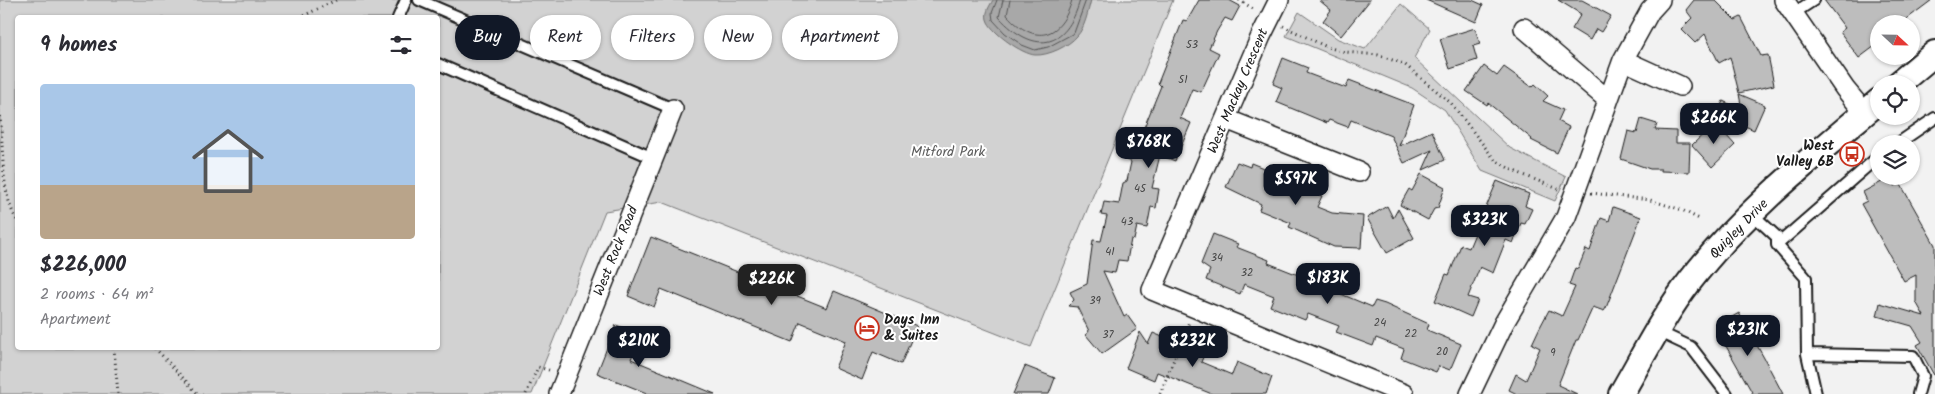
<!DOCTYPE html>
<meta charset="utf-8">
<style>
body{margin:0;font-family:Kalam,sans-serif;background:#f7f7f7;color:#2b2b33;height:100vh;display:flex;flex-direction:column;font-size:19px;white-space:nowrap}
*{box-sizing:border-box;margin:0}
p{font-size:16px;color:#7c7c81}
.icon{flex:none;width:28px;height:28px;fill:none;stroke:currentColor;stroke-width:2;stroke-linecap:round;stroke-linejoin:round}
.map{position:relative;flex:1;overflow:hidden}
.drawer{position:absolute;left:15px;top:15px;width:425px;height:335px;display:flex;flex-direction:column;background:#fff;border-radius:5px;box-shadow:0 1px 4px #0004}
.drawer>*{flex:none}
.hud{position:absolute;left:455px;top:15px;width:475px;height:45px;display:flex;gap:10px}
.needle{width:32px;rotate:112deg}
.fabs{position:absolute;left:1870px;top:15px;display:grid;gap:10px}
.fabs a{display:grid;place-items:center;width:50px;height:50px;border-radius:50%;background:#fff;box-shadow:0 1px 4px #0004;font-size:25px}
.price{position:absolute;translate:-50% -42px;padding:0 11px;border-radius:10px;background:#111827;color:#fff;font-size:16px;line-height:32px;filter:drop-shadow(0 1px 2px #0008)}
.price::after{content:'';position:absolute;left:50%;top:30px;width:15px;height:11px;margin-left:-8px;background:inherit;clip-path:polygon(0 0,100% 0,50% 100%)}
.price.current{background:#222;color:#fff}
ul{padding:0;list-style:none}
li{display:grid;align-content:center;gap:10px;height:265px;padding:0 25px}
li+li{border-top:1px solid #e1e1e2}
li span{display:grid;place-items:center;height:155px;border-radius:5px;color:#555}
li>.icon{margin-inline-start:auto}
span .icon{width:90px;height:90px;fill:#fffc;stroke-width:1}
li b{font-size:21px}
h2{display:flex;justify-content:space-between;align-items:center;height:60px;padding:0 25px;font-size:21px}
.pill{padding:0 18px;border-radius:22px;background:#fff;box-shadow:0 1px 4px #0004;font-size:18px;line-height:45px}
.pill.current{background:#111827;color:#fff}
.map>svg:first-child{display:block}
.green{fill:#d2d2d2;stroke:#777;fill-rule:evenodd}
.water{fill:#a8a8a8;stroke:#707070}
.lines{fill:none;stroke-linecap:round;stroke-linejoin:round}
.shore{stroke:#545454;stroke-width:1}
.building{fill:#bdbdbd;stroke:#1c1c1c}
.service-casing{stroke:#1c1c1c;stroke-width:14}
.minor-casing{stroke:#1c1c1c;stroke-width:22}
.tertiary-casing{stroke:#1c1c1c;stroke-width:28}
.path{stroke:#1c1c1c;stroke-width:3;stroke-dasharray:1 4;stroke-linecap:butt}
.service{stroke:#fff;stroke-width:10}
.minor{stroke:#fff;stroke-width:19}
.tertiary{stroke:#fff;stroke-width:24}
.labels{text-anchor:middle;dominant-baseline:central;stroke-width:4;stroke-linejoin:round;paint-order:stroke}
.number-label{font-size:11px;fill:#444}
.street-label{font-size:14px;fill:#1c1c1c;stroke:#fff}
.poi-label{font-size:14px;font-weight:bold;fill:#1c1c1c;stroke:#fff;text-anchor:end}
.park-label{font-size:14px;fill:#5c5c5c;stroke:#fff}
</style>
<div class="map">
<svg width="1935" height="394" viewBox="0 0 1935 394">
<rect width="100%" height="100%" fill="#f2f2f2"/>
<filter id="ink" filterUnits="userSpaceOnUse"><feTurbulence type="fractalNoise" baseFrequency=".02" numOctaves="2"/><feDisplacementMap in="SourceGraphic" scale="10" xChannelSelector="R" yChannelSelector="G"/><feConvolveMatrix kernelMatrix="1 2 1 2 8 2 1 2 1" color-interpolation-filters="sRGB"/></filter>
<g filter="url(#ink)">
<path class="green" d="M0 0H1173L1031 347 662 202 605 211 532 394H0ZM18 18H438V348H18Z
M1401 4 1430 29 1414 58 1510 148 1566 177 1555 201 1482 171 1445 110 1412 88 1286 36 1299 12 1338 39 1365 49Z"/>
<path class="water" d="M993 0H1091C1088 11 1085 28 1077 36 1069 46 1048 56 1035 55 1022 54 994 34 988 22 984 14 989 7 993 0Z"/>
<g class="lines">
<path class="shore" d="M997 0 992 13 993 20 1005 33 1022 45 1035 50 1048 47 1074 33 1086 0
M1003 0 999 17C1033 54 1066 51 1080 0
M1010 0 1007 15C1035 46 1061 39 1072 0"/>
</g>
<path class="building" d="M1199 0H1229L1240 6 1232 21 1225 18 1217 31 1209 48 1219 53 1201 92 1192 89 1180 118 1191 123 1175 161 1160 155 1152 188 1159 189 1156 208 1151 207 1147 228 1137 226 1134 240 1131 239 1127 261 1118 260 1115 273 1103 271 1124 317 1127 315 1137 329 1102 354 1086 335 1089 331 1077 307 1068 306 1074 300 1070 292 1087 284 1093 240 1101 241 1107 216 1101 215 1104 202 1119 204 1123 183 1127 181 1131 162 1126 160 1132 142 1135 144 1141 130H1143L1161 86 1158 83 1183 20 1187 21Z
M1319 0H1370L1341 36 1323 21 1331 10Z
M1426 0H1472L1483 5 1476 22Z
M1558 0H1582L1611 16 1601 32 1596 29 1590 40 1572 29 1581 14Z
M1694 0H1715L1735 20 1741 17 1761 56 1768 55 1774 85 1739 93 1730 57 1719 63 1705 34 1695 43 1681 29 1692 18 1686 10Z
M1824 0H1932L1900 24H1879V43L1859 58 1840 32 1845 28Z
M1475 28 1480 44 1473 46 1477 60 1450 69 1440 39Z
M1283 58 1308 68 1306 73 1346 88 1349 80 1414 105 1399 146 1432 131 1445 160 1423 170 1432 150 1404 163 1391 136 1351 120 1348 127 1329 120 1327 123 1276 102 1282 88 1273 84Z
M1484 66 1497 76 1504 67 1532 87 1535 84 1548 96 1543 101 1563 110 1558 121 1569 127 1557 153 1531 140 1532 139 1488 103 1487 105 1466 91Z
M1739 94 1765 105 1754 130 1717 114 1723 101 1742 110Z
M1641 119 1657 124 1655 130 1676 131V143H1690L1689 172 1661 171V169H1650L1621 159 1628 131 1637 133Z
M1715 123 1735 145 1712 167 1692 145Z
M1237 162 1250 167 1251 163 1303 184 1301 188 1322 196 1317 207 1332 213 1363 216 1361 248 1334 247 1289 227 1291 223 1259 210 1261 204 1226 187Z
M1421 174 1445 187 1438 208 1434 209 1428 220 1400 205 1409 189 1412 191Z
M1889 178 1894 186 1900 183 1935 245V377L1917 345 1922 342 1912 326 1877 316 1880 303 1924 316 1916 302V275L1904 281 1861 204 1867 201 1863 192Z
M1497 181 1529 194 1525 206 1532 209 1525 224 1521 223 1513 243 1506 240 1493 273 1480 267 1468 297 1478 300 1471 317 1435 301 1446 274 1449 275 1461 245 1469 248Z
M1387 206 1393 218 1398 209 1414 238 1387 253 1367 218Z
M1613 207 1641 217 1606 308 1604 311 1593 307 1578 340H1576L1558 385 1577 394H1517L1509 390 1516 374 1526 380 1540 348 1532 344 1539 329 1549 310 1562 316 1575 287 1569 285 1575 268 1578 269 1586 249 1590 251 1601 218 1609 221Z
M1213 234 1238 244 1236 247 1269 260 1268 263 1306 278 1307 276 1320 280 1325 278 1331 285 1329 289 1372 307 1375 301 1385 304 1429 324 1427 330 1461 344 1450 370 1439 366 1436 372 1401 358 1404 349 1376 338 1373 346 1336 332 1339 326 1308 314 1305 320 1270 306 1274 296 1244 284 1240 294 1206 280 1210 270 1201 264Z
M651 237 827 308 834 291 917 326 901 364 873 352 862 380 835 368 846 341 800 322 792 342 661 289 654 307 628 296Z
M1739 313 1764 358 1783 394H1753L1722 339 1716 326Z
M616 325 641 334 631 359 715 394H649L597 373Z
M1140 332 1148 344 1153 333 1189 348 1191 343 1206 350 1201 362 1232 375 1237 362 1272 377 1266 394H1212L1157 372 1154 380 1126 368Z
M1025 366 1055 378 1049 394H1013Z"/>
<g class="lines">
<g class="service-casing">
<path id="service" d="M419 0 673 109
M1794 13 1814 0
M398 18 406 0
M438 64 653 158
M1897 144 1935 118
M1751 213 1777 237V245L1806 278 1807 354 1816 394
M1777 245 1879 156
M1657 331 1691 347 1727 394
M1807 354 1913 356 1923 376 1918 394"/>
</g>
<g class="minor-casing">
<path id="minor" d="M1279 0 1261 36 1152 290 1404 394
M1784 0 1845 89 1865 113
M1524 28 1608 100
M1623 60 1680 86
M1226 119 1359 172
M559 394 673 109
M1470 394 1504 323 1566 217 1623 60 1650 11 1660 0"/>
</g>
<g class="tertiary-casing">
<path id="tertiary" d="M1898 84 1935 53
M1621 394C1643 356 1663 316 1690 281 1743 212 1813 157 1879 101"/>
</g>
<path class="path" d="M1239 0 1255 10
M299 18 336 0
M1283 26 1327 47 1345 52 1378 55 1404 64 1451 103 1495 160 1514 171 1558 189
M0 116C4 151 0 194 18 222
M1591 193 1650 200 1682 210 1701 220
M114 348 118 394
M155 348 198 394
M526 394 538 367 552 371
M1160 394 1189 322"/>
<use href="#service" class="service"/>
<use href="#minor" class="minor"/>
<use href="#tertiary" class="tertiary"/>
</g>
</g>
<defs>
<g id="bus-ring" transform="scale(1.25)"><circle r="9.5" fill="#fff" stroke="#c8321e" stroke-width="1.5"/><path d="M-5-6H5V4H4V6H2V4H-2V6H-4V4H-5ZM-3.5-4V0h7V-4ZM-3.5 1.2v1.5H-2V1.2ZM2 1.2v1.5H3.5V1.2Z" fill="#c8321e"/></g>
<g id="hotel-ring" transform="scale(1.25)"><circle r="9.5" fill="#fff" stroke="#c8321e" stroke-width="1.5"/><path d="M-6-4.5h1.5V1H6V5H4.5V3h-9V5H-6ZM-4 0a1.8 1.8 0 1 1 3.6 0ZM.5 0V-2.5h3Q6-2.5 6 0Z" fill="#c8321e"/></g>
</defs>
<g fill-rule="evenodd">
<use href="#bus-ring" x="1852" y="154"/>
<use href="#hotel-ring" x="867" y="328"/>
</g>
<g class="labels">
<g class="number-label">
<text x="1192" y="45">53</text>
<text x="1183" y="80">51</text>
<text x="1140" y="189">45</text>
<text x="1127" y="222">43</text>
<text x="1110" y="252">41</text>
<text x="1217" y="258">34</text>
<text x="1247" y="273">32</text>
<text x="1095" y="301">39</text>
<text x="1380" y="323">24</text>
<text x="1411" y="334">22</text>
<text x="1108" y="335">37</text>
<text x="1442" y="352">20</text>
<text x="1553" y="353">9</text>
</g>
<g class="street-label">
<text transform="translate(1238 91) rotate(-67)">West Mackay Crescent</text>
<text transform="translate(1739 229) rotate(-46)">Quigley Drive</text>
<text transform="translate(616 251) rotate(-68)">West Rock Road</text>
</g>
<g class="poi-label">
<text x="1834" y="146">West<tspan x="1834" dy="16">Valley 6B</tspan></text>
<text x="884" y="320" text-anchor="start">Days Inn<tspan x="884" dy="16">&amp; Suites</tspan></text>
</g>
<g class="park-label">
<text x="948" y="152">Mitford Park</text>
</g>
</g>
</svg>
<div class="fabs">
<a><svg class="needle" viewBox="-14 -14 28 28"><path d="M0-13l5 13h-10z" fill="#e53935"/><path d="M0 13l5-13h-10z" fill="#7c7c81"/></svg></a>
<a><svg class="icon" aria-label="locate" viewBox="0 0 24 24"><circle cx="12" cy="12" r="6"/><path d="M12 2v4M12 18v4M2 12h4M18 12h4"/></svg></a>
<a><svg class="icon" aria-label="layers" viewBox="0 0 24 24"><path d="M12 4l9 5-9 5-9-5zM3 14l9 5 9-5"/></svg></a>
</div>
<b class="price" style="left:1714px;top:145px">$266K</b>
<b class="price" style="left:1149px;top:169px">$768K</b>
<b class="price" style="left:1296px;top:206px">$597K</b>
<b class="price" style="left:1485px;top:247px">$323K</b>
<b class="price" style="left:1328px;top:305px">$183K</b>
<b class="price current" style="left:772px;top:306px">$226K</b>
<b class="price" style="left:1748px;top:357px">$231K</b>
<b class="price" style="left:639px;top:368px">$210K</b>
<b class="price" style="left:1193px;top:368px">$232K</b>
<div class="hud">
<a class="pill current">Buy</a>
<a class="pill">Rent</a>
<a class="pill">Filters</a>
<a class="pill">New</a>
<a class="pill">Apartment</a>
</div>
<section class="drawer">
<h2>9 homes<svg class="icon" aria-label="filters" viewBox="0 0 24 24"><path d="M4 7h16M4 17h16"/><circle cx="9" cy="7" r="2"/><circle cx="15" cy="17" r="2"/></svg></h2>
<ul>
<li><span style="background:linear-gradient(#a9c7e8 65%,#b9a48a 0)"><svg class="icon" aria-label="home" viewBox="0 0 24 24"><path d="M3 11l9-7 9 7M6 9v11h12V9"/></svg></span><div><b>$226,000</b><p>2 rooms · 64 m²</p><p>Apartment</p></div></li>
</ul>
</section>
</div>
